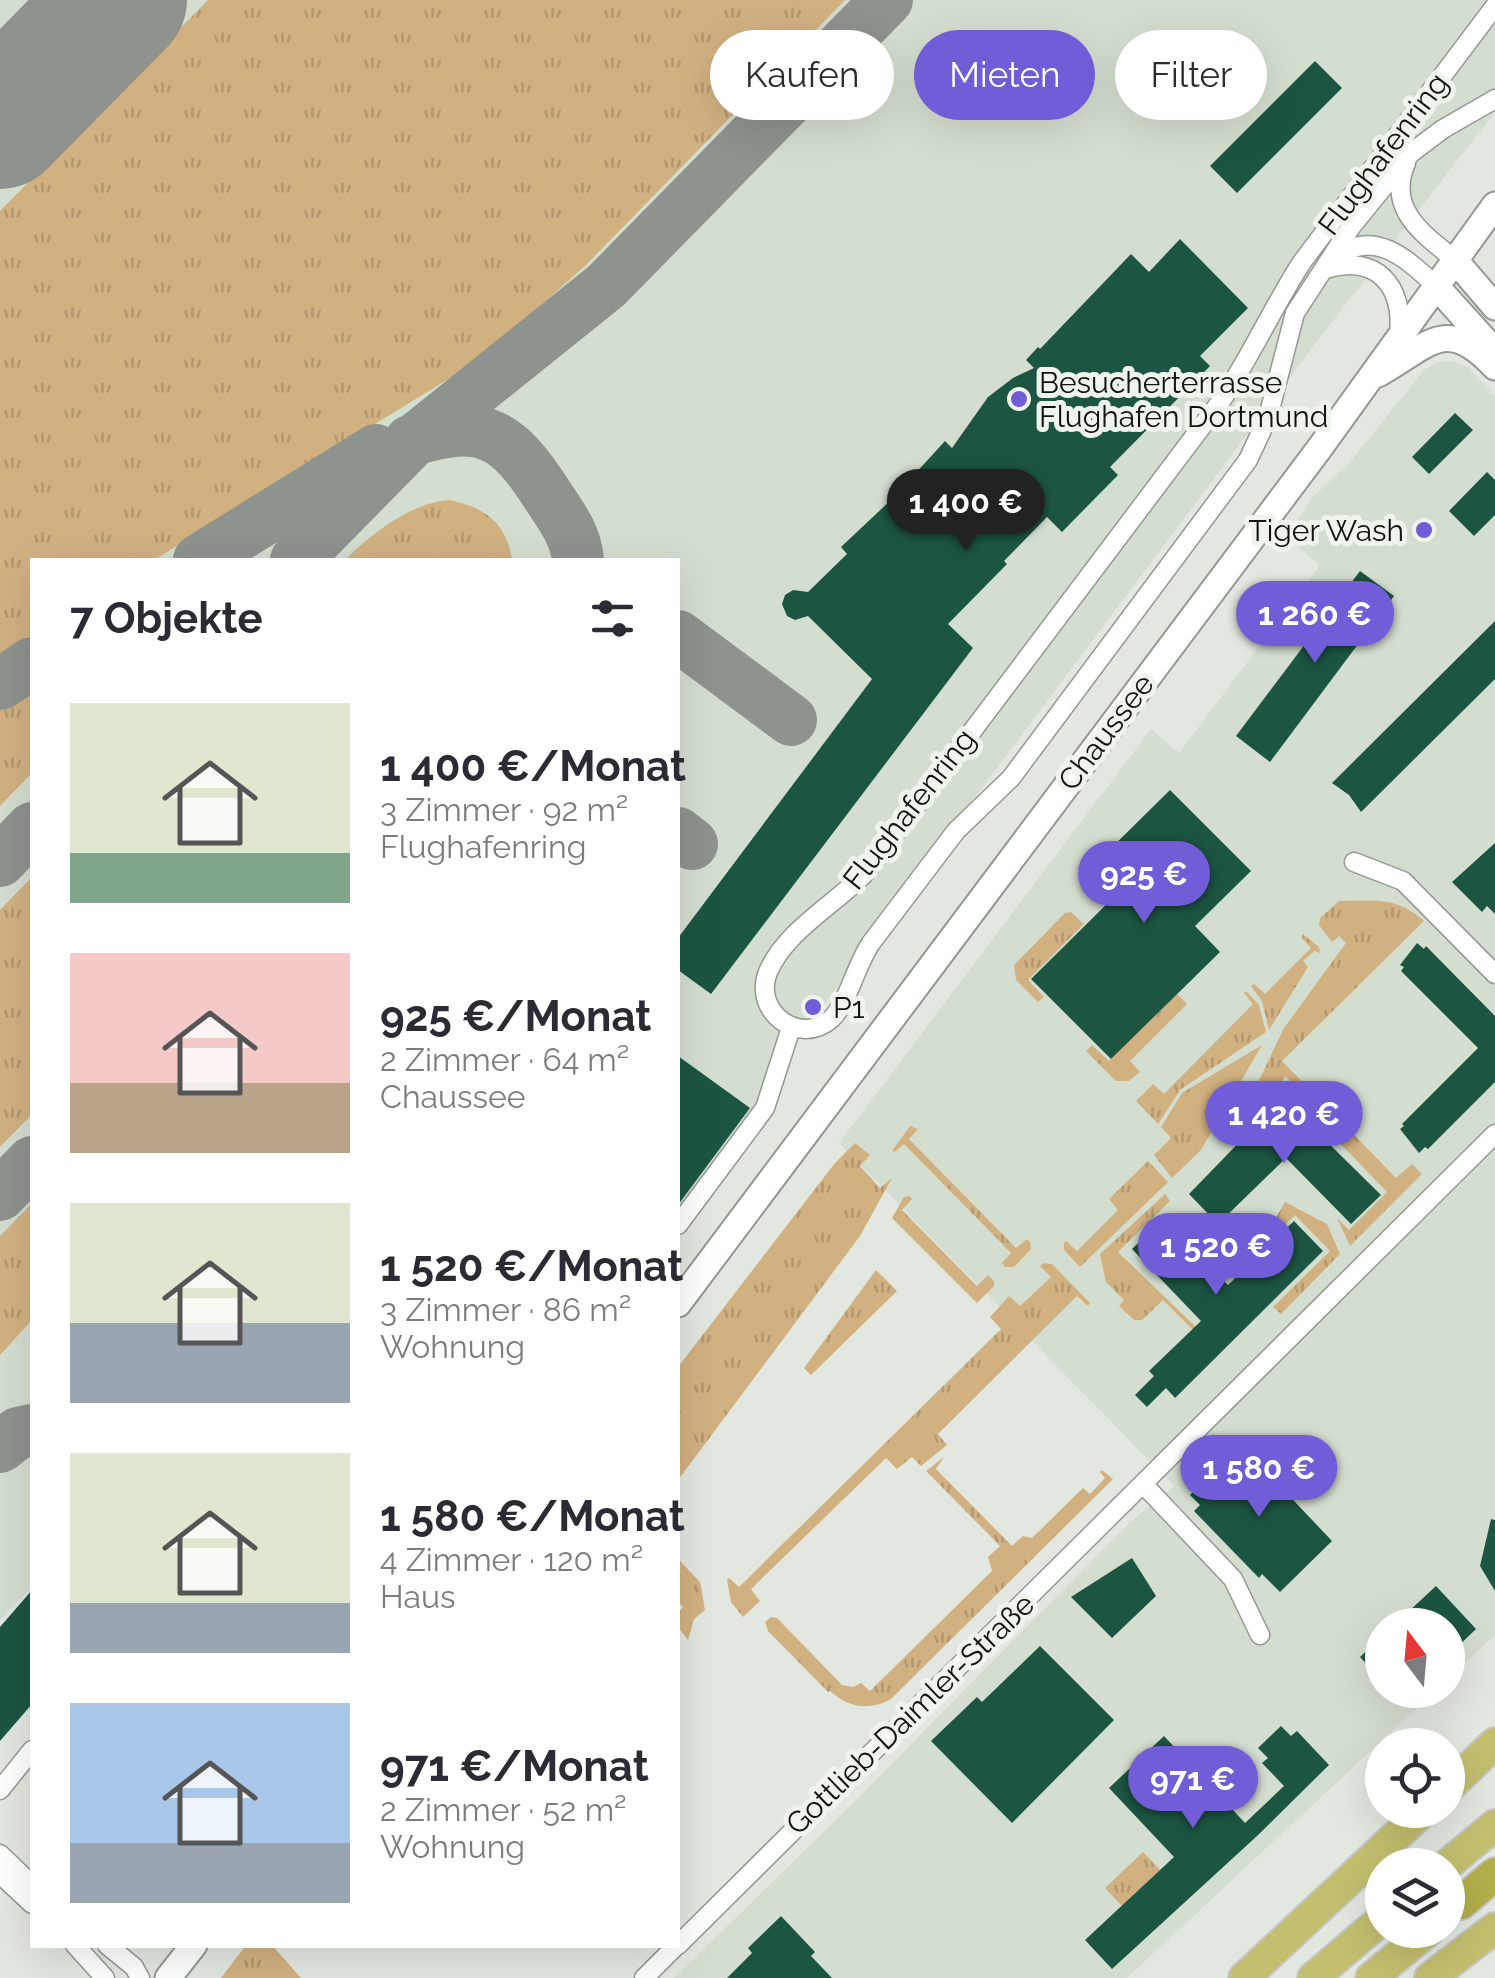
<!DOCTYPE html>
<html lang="de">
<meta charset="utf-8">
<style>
body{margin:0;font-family:Raleway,sans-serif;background:#f7f7f7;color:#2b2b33;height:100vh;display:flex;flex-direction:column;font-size:38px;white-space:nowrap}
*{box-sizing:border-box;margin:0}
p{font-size:32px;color:#7c7c81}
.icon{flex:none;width:55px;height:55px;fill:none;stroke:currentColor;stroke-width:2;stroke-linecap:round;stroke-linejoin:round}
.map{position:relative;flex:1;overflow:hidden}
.sheet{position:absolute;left:30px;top:558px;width:650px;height:1390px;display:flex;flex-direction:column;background:#fff;border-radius:0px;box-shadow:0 10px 40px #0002}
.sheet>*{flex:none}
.hud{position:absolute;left:710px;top:30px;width:635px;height:90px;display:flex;gap:20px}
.needle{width:65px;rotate:344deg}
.fabs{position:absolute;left:1365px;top:1608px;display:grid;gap:20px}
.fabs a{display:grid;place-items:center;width:100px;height:100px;border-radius:50%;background:#fff;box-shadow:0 10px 40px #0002;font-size:50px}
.price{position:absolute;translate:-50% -85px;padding:0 22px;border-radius:35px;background:#705dd7;color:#fff;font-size:32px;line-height:65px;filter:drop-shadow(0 2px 5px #0008)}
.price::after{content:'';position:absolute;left:50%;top:60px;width:30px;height:22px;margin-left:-15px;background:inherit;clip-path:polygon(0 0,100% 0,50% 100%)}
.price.active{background:#222;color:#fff}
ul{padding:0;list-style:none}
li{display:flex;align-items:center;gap:30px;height:250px;padding:0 40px}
li span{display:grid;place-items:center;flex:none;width:280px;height:200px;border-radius:0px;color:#555}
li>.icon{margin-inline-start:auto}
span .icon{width:120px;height:120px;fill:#fffc;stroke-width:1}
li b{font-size:42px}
h2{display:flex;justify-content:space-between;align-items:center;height:120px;padding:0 40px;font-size:42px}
.chip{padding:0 35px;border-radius:45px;background:#fff;box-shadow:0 10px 40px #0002;font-size:35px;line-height:90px}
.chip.active{background:#705dd7;color:#fff}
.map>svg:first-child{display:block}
.built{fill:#d4ded0}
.grass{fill:url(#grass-tufts)}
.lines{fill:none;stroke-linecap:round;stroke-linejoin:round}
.taxiway{stroke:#8e938d;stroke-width:52}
.runway{stroke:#8e938d;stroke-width:132}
.building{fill:#1c5642}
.minor-casing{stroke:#939991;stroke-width:21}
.secondary-casing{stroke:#939991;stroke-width:29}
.trunk-casing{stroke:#c6c6c6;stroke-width:34}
.motorway-casing{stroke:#c6c6c6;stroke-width:36}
.minor{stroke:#fff;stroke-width:18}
.secondary{stroke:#fff;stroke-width:25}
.trunk{stroke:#c2bf6e;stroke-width:30}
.motorway{stroke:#b3af4a;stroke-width:32}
.poi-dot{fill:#705dd7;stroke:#eff5ed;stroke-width:4}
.labels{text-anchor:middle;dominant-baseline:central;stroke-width:10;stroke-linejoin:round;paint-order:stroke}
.street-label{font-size:30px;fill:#111311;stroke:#eff5ed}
.poi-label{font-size:30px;fill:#111311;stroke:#eff5ed;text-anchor:start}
</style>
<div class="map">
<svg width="1495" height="1978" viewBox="0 0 1495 1978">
<defs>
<pattern id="grass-tufts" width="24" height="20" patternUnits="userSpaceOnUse" patternTransform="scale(2.5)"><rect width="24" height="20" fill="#d2b181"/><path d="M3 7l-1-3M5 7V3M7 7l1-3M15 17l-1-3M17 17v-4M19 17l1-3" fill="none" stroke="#b3976e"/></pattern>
</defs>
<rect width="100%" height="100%" fill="#e2e8e0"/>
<path class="built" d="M0 0H1495V112L1315 344 955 824 798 1041 765 1108 678 1225V560H32V1587L0 1620Z
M1452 361 1468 367 1495 396V1635L1448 1679V1625H1382V1690H1436L1127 1978H674L855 1801 1129 1523 1174 1486 839 1143 1151 729 1179 753 1320 565 1286 537 1313 497 1350 462 1424 370 1437 362Z"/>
<path class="grass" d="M208 0H845L585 266 540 306 458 373 154 560H32V635L0 655V211Z
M450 500C484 507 507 523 512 560H345C372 533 412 502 450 500Z
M32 683V773L0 806V702Z
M32 877V1114L0 1147V910Z
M1339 901C1375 901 1396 896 1424 921L1282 1061 1396 1178 1412 1164 1422 1174 1350 1246 1337 1218 1349 1230 1387 1192 1332 1135 1286 1076 1246 1123 1242 1116 1284 1028 1346 943 1339 936 1332 942 1319 925 1320 918Z
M1071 912 1084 924 1028 980 1044 997 1038 1002 1016 980 1014 965 1065 913Z
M1303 934 1319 947 1320 953 1314 951 1303 961 1308 967 1269 1030 1262 1001 1251 986 1254 984 1265 994 1311 948 1302 938Z
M1246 991 1259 1005 1266 1032 1180 1090 1158 1124 1136 1101 1153 1084 1164 1094 1253 1004 1244 993Z
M1177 994 1187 1004 1130 1061 1140 1072 1129 1081H1116L1086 1051 1092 1045 1109 1061Z
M1262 1045 1201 1150 1172 1178 1154 1155 1171 1138 1161 1127 1182 1093Z
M910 1126 918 1129 909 1139 1016 1248 1027 1239 1030 1242 1031 1249 1014 1267H1005L1002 1263 1011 1253 904 1144 895 1152 892 1151Z
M855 1143 870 1155 860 1166 880 1188 892 1178 860 1236 678 1480V1367L835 1163Z
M1148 1161 1168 1182 1080 1267 1064 1250V1243L1066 1241 1077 1251 1118 1210 1109 1199Z
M1165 1194 1170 1201 1118 1252 1197 1328 1194 1331 1163 1300 1142 1320H1134L1119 1306 1124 1300 1106 1282 1100 1254Z
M909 1196 912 1199 902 1210 977 1286 988 1275 994 1281V1286L977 1303 892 1218 904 1197Z
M1285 1202 1327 1224 1340 1254 1281 1314 1273 1307 1330 1251 1295 1215 1254 1256Z
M32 1203V1320L0 1355V1236Z
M1044 1263 1052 1264 1090 1303 1088 1306 1077 1296 938 1434 947 1445 921 1466 912 1457 897 1469 886 1458 751 1589 760 1601 743 1617 731 1602 727 1580 729 1578 739 1587 1001 1329 990 1317 1009 1296 1020 1306 1051 1277 1040 1266Z
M876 1270 897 1291 811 1375 804 1368Z
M944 1457 936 1469 1012 1546 1023 1536 1032 1538 1083 1488 1090 1494 1105 1478 1100 1472 1102 1470 1113 1479 891 1699C869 1711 849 1708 830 1691L828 1692 768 1631 765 1622 771 1617 777 1618 842 1685 853 1687 861 1683 870 1691 992 1571 988 1557 1000 1546 926 1471Z
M678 1559 700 1582 705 1610 694 1619 688 1640 678 1627V1613L683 1607 678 1602Z
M1143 1852 1160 1870 1122 1906 1105 1888Z
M246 1945H272L301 1978H221Z"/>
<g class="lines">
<path class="taxiway" d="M410 441C484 417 508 434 548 496 561 516 576 535 578 560
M199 560 376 450
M296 560 414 440 606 286 887 0
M678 636 791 720
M0 684 32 663
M678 833 692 844
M0 861 32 828
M0 1195 32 1162
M0 1447 18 1433 32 1430"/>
<path class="runway" d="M0 123 121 0"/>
</g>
<path class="building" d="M1315 61 1342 88 1237 193 1210 166Z
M1180 239 1248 308 1200 356 1210 366 1110 467 1118 475 1062 532 1047 517 1004 561 1007 564 948 624 973 648 711 994 678 970V938L872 679 808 616 795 620 787 616 782 604 785 595 793 590 808 592 847 554 841 547 892 499 945 441 952 448 988 397 1013 378 1034 368 1026 360 1038 347 1040 349 1131 254 1149 272Z
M1455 413 1473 430 1429 474 1412 457Z
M1487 472 1495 480V515L1474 536 1449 511Z
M1360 571 1394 596 1270 762 1236 736Z
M1495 621V679L1361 812 1349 795 1332 783Z
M1170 790 1251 871 1195 926 1220 952 1111 1059 1031 979 1119 892 1093 866Z
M1495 843V914L1487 906 1482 912 1452 882Z
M1417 943 1424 949 1426 946 1495 1016V1082L1428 1149 1425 1147 1419 1153 1400 1129 1404 1126 1402 1124 1478 1048 1401 971 1404 967 1400 965Z
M678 1056 750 1108 678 1205Z
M1286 1094 1317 1132 1381 1195 1351 1224 1286 1158 1218 1224 1189 1194Z
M1163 1220 1228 1285 1294 1221 1323 1251 1175 1398 1166 1388 1147 1407 1135 1395 1154 1376 1149 1371 1201 1321 1132 1249Z
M1241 1445 1332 1541 1280 1592 1262 1574 1259 1578 1194 1511 1200 1505 1190 1495Z
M1491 1519 1495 1520V1591L1480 1566Z
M1132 1558 1156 1596 1112 1638 1071 1597Z
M1436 1586 1476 1629 1448 1656V1625H1394Z
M32 1590V1704L0 1741V1627Z
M1382 1636V1681L1360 1657Z
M1040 1646 1114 1720 1012 1823 931 1741 977 1697 982 1702Z
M1281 1726 1291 1736 1297 1731 1329 1765 1257 1836 1112 1969 1085 1940 1174 1857 1109 1788 1164 1736 1245 1823 1284 1786 1262 1763 1268 1758 1258 1748Z
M781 1916 815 1952 811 1956 832 1978H727L752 1953 748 1948Z"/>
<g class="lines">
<g class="minor-casing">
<path id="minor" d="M1495 6 1302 262C1273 307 1251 356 1221 401L866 872C836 904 786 930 768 972 752 1011 799 1047 831 1019 847 1005 856 965 871 943L956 831 1011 778 1248 460 1268 417 1295 313 1351 227 1411 153 1443 129 1495 99
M1406 163C1386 209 1423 234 1454 259
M1336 258C1373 227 1407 259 1435 285
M1326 269C1376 254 1404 285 1399 335
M1354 862 1403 881 1495 974
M678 1225 765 1108 791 1028
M1144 1485 1233 1579 1260 1635
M0 1790 32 1750
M0 1854 32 1885
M0 1874 32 1904
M75 1945 105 1978
M107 1945 134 1967 140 1978
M678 1945 1495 1134
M644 1978 677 1945"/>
</g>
<g class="secondary-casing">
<path id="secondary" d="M1454 259 1495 307
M1435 285 1492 348
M1378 374C1429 346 1445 314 1495 367
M678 1304 1319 449 1495 205
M168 1978 194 1945"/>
</g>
<g class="trunk-casing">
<path id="trunk" d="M1448 1788 1495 1743
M1447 1865 1495 1825
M1244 1978 1424 1810
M1313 1978 1382 1919
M1371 1978 1429 1930
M1430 1978 1495 1928"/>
</g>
<g class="motorway-casing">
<path id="motorway" d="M1461 1903 1495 1874"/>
</g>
<use href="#minor" class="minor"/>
<use href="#secondary" class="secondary"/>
<use href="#trunk" class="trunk"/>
<use href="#motorway" class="motorway"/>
</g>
<g class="poi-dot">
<circle cx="1019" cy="399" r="10"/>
<circle cx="1424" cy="530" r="10"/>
<circle cx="813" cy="1007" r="10"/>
</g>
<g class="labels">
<g class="street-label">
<text transform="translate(1383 154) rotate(-53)">Flughafenring</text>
<text transform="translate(1106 732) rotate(-53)">Chaussee</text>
<text transform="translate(909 809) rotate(-52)">Flughafenring</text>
<text transform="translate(910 1714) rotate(-44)">Gottlieb-Daimler-Straße</text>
</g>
<g class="poi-label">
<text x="1039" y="382">Besucherterrasse<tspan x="1039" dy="34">Flughafen Dortmund</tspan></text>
<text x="1404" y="530" text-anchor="end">Tiger Wash</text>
<text x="833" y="1007">P1</text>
</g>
</g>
</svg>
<div class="fabs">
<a><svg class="needle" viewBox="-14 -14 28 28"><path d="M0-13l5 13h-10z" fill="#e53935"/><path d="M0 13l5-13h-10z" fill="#7c7c81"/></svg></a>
<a><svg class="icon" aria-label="locate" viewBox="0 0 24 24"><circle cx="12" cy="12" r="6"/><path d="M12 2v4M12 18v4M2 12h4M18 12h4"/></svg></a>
<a><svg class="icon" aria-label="layers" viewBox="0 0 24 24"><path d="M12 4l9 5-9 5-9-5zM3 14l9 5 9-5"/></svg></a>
</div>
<b class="price active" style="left:966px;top:554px">1 400 €</b>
<b class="price" style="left:1315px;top:666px">1 260 €</b>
<b class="price" style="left:1144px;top:926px">925 €</b>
<b class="price" style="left:1284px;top:1166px">1 420 €</b>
<b class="price" style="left:1216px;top:1298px">1 520 €</b>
<b class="price" style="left:1259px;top:1520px">1 580 €</b>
<b class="price" style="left:1193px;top:1831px">971 €</b>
<div class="hud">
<a class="chip">Kaufen</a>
<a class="chip active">Mieten</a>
<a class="chip">Filter</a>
</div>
<section class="sheet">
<h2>7 Objekte<svg class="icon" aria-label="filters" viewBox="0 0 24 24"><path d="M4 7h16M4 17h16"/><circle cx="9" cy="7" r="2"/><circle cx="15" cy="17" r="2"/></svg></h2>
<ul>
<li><span style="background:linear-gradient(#dfe7d0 75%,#7fa58c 0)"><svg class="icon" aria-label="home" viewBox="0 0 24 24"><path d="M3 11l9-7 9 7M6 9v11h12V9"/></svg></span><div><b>1 400 €/Monat</b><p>3 Zimmer · 92 m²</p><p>Flughafenring</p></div></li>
<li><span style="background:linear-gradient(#f6c9c9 65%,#b9a48a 0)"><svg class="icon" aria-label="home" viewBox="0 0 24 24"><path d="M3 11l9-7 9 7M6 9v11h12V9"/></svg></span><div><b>925 €/Monat</b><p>2 Zimmer · 64 m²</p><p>Chaussee</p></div></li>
<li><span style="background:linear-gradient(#dfe7d0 60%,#9aa5b1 0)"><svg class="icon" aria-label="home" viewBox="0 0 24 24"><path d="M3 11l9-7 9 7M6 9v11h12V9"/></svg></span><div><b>1 520 €/Monat</b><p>3 Zimmer · 86 m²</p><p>Wohnung</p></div></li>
<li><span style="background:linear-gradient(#dfe7d0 75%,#9aa5b1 0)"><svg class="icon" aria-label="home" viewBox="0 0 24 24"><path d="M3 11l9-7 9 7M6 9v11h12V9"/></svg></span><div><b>1 580 €/Monat</b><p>4 Zimmer · 120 m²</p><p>Haus</p></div></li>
<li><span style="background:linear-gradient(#a9c7e8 70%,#9aa5b1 0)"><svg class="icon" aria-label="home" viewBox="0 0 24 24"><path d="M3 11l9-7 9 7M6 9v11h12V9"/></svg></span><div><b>971 €/Monat</b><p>2 Zimmer · 52 m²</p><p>Wohnung</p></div></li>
</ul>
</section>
</div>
